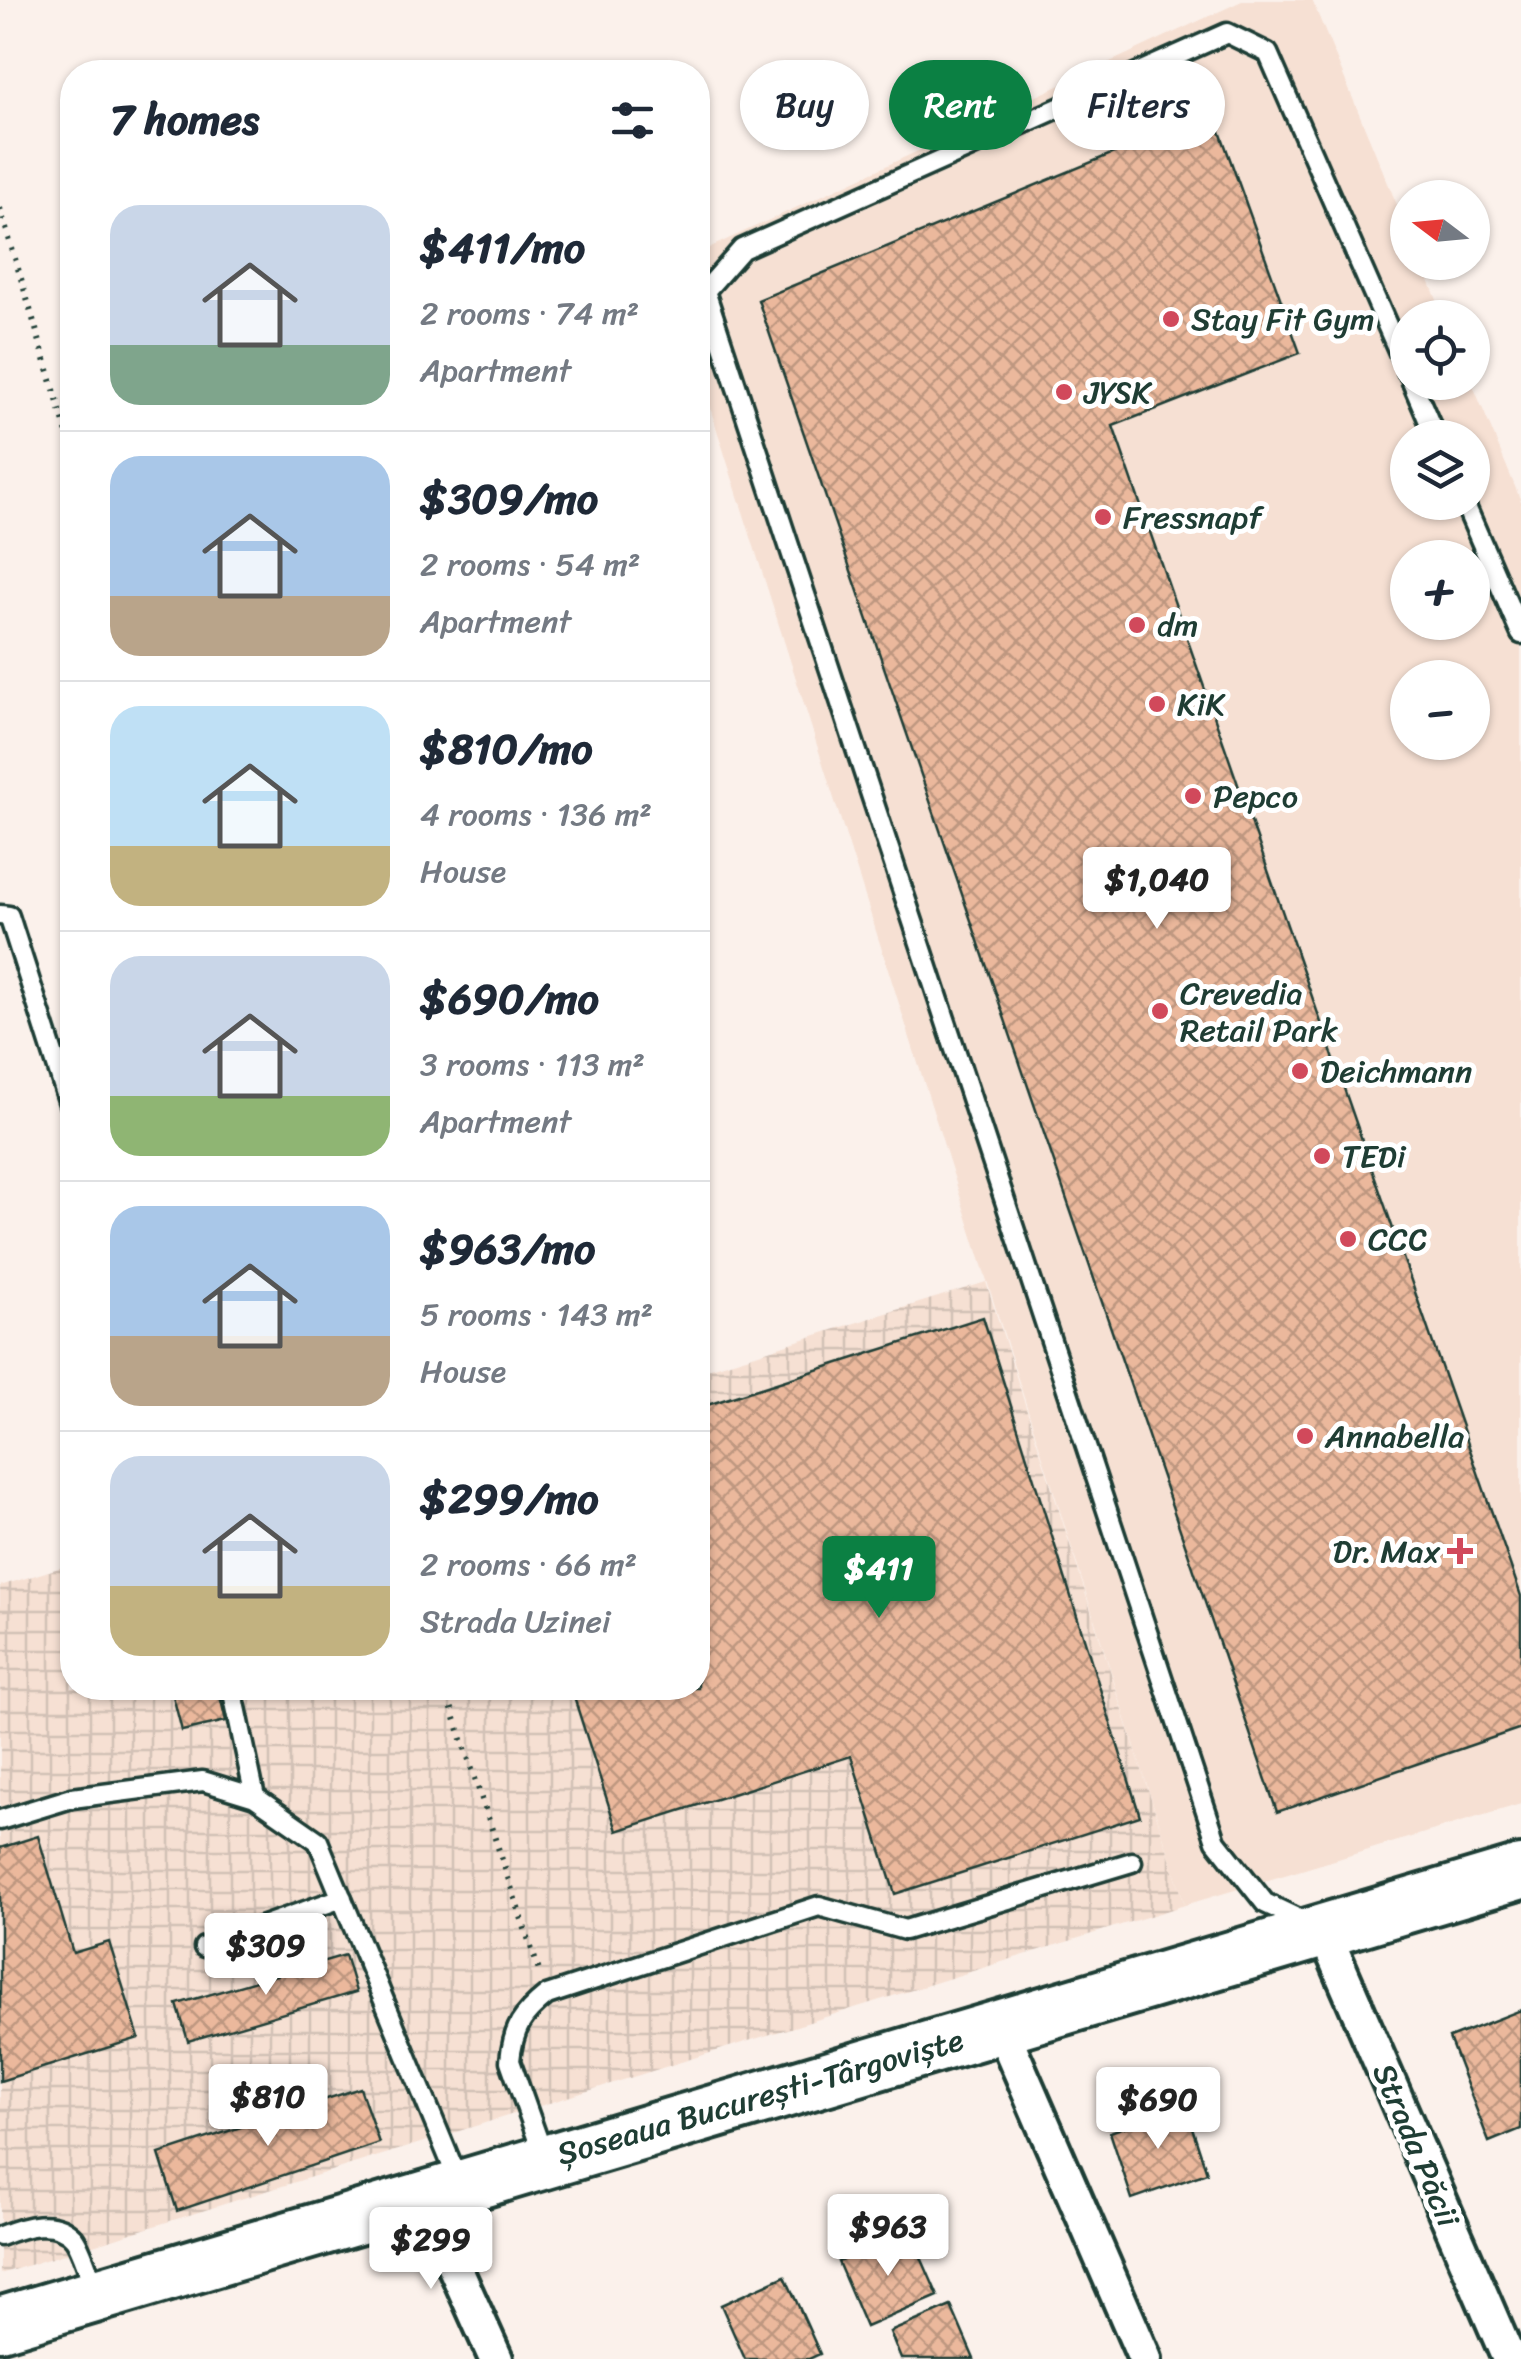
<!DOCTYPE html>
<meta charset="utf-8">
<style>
body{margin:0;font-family:Sriracha,sans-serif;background:#f6f6f7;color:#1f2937;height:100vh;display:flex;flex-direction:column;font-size:38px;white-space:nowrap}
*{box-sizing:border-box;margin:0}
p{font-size:32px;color:#747a83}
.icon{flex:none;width:55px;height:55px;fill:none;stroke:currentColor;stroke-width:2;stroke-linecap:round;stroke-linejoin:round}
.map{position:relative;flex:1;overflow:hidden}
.details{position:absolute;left:60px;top:60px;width:650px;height:1640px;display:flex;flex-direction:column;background:#fff;border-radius:40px;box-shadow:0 2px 8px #0004}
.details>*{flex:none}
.hud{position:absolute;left:740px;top:60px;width:630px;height:90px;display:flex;gap:20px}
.needle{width:65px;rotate:286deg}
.fabs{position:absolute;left:1390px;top:180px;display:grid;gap:20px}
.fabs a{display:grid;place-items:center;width:100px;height:100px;border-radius:50%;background:#fff;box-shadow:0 2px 8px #0004;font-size:50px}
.price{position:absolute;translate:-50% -85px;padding:0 22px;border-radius:10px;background:#fff;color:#222;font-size:32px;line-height:65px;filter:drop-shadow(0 2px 5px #0008)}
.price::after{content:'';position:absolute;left:50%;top:60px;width:30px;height:22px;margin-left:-15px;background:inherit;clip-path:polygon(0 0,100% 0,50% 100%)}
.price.selected{background:#0b8043;color:#fff}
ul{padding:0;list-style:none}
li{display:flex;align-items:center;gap:30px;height:250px;padding:0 50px}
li+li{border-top:2px solid #e0e1e3}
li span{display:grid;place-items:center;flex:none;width:280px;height:200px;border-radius:30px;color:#555}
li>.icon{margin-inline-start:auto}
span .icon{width:120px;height:120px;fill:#fffc;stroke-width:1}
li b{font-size:42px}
h2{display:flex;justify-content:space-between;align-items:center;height:120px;padding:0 50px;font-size:42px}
.chip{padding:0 35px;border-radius:45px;background:#fff;box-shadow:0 2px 8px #0004;font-size:35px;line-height:90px}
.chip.selected{background:#0b8043;color:#fff}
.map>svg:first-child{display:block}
.built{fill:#f6e0d3;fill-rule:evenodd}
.industrial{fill:url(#industrial-grid)}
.building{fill:url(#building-cross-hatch);stroke:#1f3d34;stroke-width:2.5}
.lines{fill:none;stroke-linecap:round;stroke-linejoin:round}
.lane-casing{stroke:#1f3d34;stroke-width:25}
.street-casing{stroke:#1f3d34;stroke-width:40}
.primary-casing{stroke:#1f3d34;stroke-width:60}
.path{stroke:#1f3d34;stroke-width:6;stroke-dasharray:2.5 8;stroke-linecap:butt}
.lane{stroke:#fff;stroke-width:18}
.street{stroke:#fff;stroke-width:32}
.primary{stroke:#fff;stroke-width:52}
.poi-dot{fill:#d1495b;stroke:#fff;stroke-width:4}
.labels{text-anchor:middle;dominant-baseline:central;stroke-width:10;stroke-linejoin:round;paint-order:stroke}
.poi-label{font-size:32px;fill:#1f3d34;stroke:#fff;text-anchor:start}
.street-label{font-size:32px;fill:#1f3d34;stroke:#fff}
</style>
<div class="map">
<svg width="1521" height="2359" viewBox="0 0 1521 2359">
<defs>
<pattern id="industrial-grid" width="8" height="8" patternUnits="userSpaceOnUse" patternTransform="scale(2.5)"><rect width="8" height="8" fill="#f6e0d3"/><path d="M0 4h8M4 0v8" fill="none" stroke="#d2c1b6"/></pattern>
<pattern id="building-cross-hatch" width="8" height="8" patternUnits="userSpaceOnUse" patternTransform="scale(2.5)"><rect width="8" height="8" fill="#ebb89c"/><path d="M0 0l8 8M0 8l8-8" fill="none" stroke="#be9780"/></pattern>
</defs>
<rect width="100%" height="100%" fill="#fbf1eb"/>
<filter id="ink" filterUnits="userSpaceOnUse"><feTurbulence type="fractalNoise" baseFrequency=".01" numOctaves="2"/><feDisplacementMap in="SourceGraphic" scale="20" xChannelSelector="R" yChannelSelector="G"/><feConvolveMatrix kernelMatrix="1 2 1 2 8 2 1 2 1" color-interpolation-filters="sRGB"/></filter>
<g filter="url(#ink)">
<path class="built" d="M1244 0H1312L1407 229 1408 262 1422 263 1444 317 1408 318V382L1472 383 1521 501V1804L1185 1905 698 370V253ZM1408 438H1472V502H1408ZM1408 558H1472V622H1408ZM1408 678H1472V742H1408Z"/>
<path class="industrial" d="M986 1282 1185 1905 0 2274V1586L72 1564V1688H698V1372Z"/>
<path class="building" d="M1213 112 1300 353 1113 426 1521 1596V1728L1277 1812 758 300Z
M983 1317 1140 1816 895 1894 851 1756 617 1831 571 1688H698V1408Z
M171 1688H218L226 1721 182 1731Z
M38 1836 73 1953 109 1942 139 2038 0 2081V1848Z
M345 1955 356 1992 188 2041 177 2004Z
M1521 2010V2129L1489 2142 1449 2038Z
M360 2088 379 2143 177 2211 159 2154Z
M1185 2106 1207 2173 1132 2199 1110 2132Z
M909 2230 938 2296 866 2327 838 2262Z
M785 2276 820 2354 809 2359H745L721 2305Z
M951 2306 974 2359H901L890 2332Z"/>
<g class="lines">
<g class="lane-casing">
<path id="lane" d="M1412 382 1436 438
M1464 502 1521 634
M0 915 9 916 72 1113
M232 1688 255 1797
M0 1820 72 1798 203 1781 255 1797 318 1841 459 2182
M1307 1923 1265 1903 1216 1841 705 291 742 249 1227 33 1268 53 1408 373
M204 1947 342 1898
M544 2157 510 2061C513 2028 522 2015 547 1995L819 1906 905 1930 1132 1862
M0 2236C22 2227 55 2216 74 2238 81 2247 91 2278 95 2290"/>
</g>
<g class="street-casing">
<path id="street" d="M1323 1930 1509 2359
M1001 2027 1145 2359
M424 2199 496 2359"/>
</g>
<g class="primary-casing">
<path id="primary" d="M0 2324 1521 1872"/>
</g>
<path class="path" d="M0 208 72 450
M445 1688 539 1971"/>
<use href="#lane" class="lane"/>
<use href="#street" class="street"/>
<use href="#primary" class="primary"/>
</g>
</g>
<g class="poi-dot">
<circle cx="1171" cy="319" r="10"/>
<circle cx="1064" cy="392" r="10"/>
<circle cx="1103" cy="517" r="10"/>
<circle cx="1137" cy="625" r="10"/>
<circle cx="1157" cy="704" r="10"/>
<circle cx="1193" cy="796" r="10"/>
<circle cx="1160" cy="1011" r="10"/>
<circle cx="1300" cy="1071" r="10"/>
<circle cx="1322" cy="1156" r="10"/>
<circle cx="1348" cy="1239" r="10"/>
<circle cx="1305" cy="1436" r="10"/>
<path d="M1455 1536h10v10h10v10h-10v10h-10v-10h-10v-10h10z"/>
</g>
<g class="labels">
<g class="poi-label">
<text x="1191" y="319">Stay Fit Gym</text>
<text x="1084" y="392">JYSK</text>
<text x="1123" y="517">Fressnapf</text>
<text x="1157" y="625">dm</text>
<text x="1177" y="704">KiK</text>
<text x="1213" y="796">Pepco</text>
<text x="1180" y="993">Crevedia<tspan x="1180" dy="37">Retail Park</tspan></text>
<text x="1320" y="1071">Deichmann</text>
<text x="1342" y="1156">TEDi</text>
<text x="1368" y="1239">CCC</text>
<text x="1325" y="1436">Annabella</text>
<text x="1440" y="1551" text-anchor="end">Dr. Max</text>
</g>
<g class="street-label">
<text transform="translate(760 2097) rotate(-16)">Șoseaua București-Târgoviște</text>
<text transform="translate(1416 2145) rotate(67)">Strada Păcii</text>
</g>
</g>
</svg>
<div class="fabs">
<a><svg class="needle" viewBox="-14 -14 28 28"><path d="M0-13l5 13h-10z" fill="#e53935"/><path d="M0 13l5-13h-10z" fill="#747a83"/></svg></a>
<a><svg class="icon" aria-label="locate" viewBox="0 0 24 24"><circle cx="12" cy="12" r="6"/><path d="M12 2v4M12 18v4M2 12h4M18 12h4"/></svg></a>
<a><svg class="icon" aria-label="layers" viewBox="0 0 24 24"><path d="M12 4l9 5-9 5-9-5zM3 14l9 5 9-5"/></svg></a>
<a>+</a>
<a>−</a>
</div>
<b class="price" style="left:1157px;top:932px">$1,040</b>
<b class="price selected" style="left:879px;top:1621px">$411</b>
<b class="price" style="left:266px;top:1998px">$309</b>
<b class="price" style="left:268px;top:2149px">$810</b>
<b class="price" style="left:1158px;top:2152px">$690</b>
<b class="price" style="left:888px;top:2279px">$963</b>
<b class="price" style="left:431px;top:2292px">$299</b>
<div class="hud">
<a class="chip">Buy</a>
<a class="chip selected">Rent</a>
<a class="chip">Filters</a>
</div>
<section class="details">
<h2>7 homes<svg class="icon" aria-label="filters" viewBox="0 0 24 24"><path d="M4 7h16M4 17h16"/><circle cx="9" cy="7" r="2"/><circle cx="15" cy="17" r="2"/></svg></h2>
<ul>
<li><span style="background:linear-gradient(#c9d6e8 70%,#7fa58c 0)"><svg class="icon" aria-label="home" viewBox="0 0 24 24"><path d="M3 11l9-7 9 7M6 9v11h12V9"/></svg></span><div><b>$411/mo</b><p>2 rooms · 74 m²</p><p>Apartment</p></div></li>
<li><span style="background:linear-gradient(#a9c7e8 70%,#b9a48a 0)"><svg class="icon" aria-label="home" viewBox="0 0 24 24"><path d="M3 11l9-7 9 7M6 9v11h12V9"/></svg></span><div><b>$309/mo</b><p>2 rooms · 54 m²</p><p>Apartment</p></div></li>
<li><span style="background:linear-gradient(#bfe0f5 70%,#c2b280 0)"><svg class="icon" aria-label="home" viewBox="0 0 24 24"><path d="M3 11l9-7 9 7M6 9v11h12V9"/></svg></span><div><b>$810/mo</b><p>4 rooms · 136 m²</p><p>House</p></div></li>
<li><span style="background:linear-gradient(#c9d6e8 70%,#8fb573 0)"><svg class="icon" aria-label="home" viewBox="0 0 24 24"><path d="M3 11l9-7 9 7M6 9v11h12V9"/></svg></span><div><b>$690/mo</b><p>3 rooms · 113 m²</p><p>Apartment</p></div></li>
<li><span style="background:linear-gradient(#a9c7e8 65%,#b9a48a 0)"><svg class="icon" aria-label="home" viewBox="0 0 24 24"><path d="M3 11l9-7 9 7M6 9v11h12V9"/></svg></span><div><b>$963/mo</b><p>5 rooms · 143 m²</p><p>House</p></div></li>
<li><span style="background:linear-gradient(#c9d6e8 65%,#c2b280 0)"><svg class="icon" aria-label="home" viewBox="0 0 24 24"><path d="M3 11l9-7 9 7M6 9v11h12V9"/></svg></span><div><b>$299/mo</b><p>2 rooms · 66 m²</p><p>Strada Uzinei</p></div></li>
</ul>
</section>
</div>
